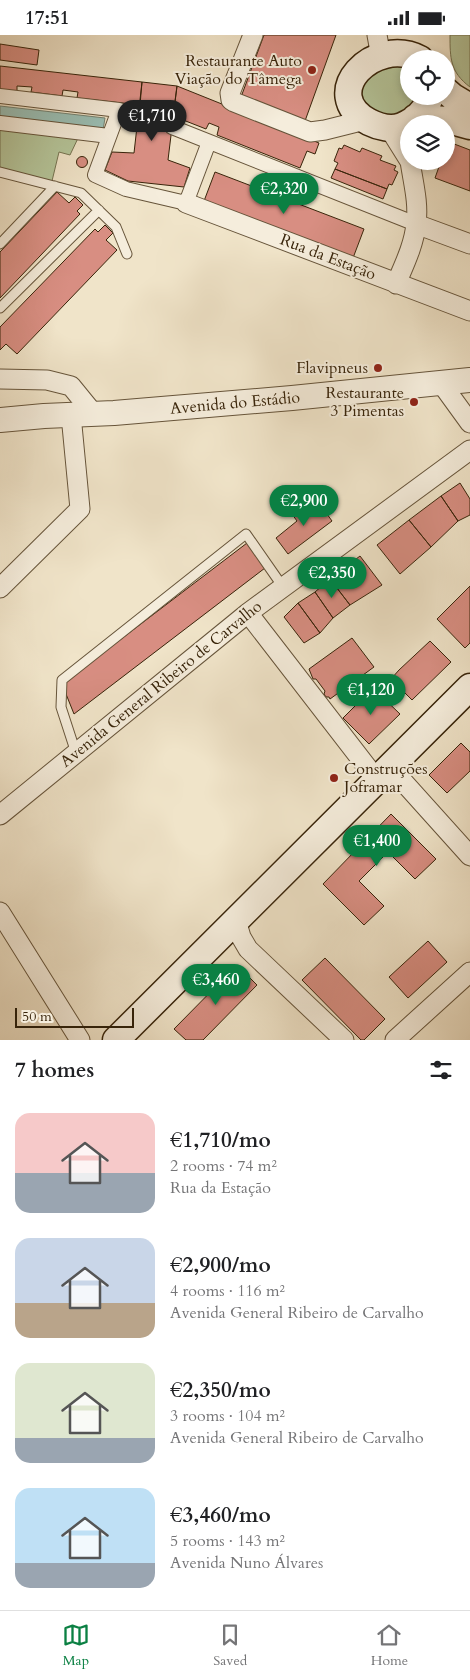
<!DOCTYPE html>
<meta charset="utf-8">
<style>
body{margin:0;font-family:Cardo,serif;background:#f6f6f6;color:#202124;height:100vh;display:flex;flex-direction:column;font-size:19px;white-space:nowrap}
*{box-sizing:border-box;margin:0}
p{font-size:16px;color:#757577}
.icon{flex:none;width:28px;height:28px;fill:none;stroke:currentColor;stroke-width:2;stroke-linecap:round;stroke-linejoin:round}
.map{position:relative;height:1005px;overflow:hidden}
.sheet{display:flex;flex-direction:column;background:#fff;flex:1}
.sheet>*{flex:none}
.tools{position:absolute;left:400px;top:15px;display:grid;gap:10px}
.tools a{display:grid;place-items:center;width:55px;height:55px;border-radius:50%;background:#fff;box-shadow:0 2px 8px #0003;font-size:25px}
.scale{position:absolute;left:15px;bottom:12px;width:119px;box-sizing:border-box;padding-left:5px;border:2px solid #38240a;border-top:0;font-size:14px;line-height:18px;white-space:nowrap;color:#38240a;-webkit-text-stroke:4px #f5eddc;paint-order:stroke}
.price{position:absolute;translate:-50% -42px;padding:0 11px;border-radius:18px;background:#0b8043;color:#fff;font-size:16px;line-height:32px;filter:drop-shadow(0 1px 2px #0008)}
.price::after{content:'';position:absolute;left:50%;top:30px;width:15px;height:11px;margin-left:-8px;background:inherit;clip-path:polygon(0 0,100% 0,50% 100%)}
.price.active{background:#222;color:#fff}
ul{padding:0;list-style:none}
li{display:flex;align-items:center;gap:15px;height:125px;padding:0 15px}
li span{display:grid;place-items:center;flex:none;width:140px;height:100px;border-radius:15px;color:#555}
li>.icon{margin-inline-start:auto}
span .icon{width:60px;height:60px;fill:#fffc;stroke-width:1}
li b{font-size:21px}
h2{display:flex;justify-content:space-between;align-items:center;height:60px;padding:0 15px;font-size:21px}
.status{display:flex;justify-content:space-between;align-items:center;height:35px;padding:0 25px;background:#fff;direction:ltr}
.status svg{height:14px;fill:currentColor}
.dock{display:flex;justify-content:space-around;align-items:center;height:70px;border-top:1px solid #e0e0e0;background:#fff;font-size:14px;color:#757577}
.dock a{display:grid;justify-items:center;gap:2px}
.dock .active{color:#0b8043}
.map>svg:first-child{display:block}
.green{fill:#b5c59a;stroke:#767452}
.water{fill:#9abfb5;stroke:#738171}
.building{fill:#d88e82;stroke:#38240a}
.lines{fill:none;stroke-linecap:round;stroke-linejoin:round}
.pedestrian-tunnel{stroke:#cbbea3;stroke-width:14;stroke-dasharray:14 7;stroke-linecap:butt}
.service-casing{stroke:#66543a;stroke-width:11}
.pedestrian-casing{stroke:#66543a;stroke-width:16}
.minor-casing{stroke:#66543a;stroke-width:21}
.tertiary-casing{stroke:#66543a;stroke-width:26}
.secondary-casing{stroke:#38240a;stroke-width:29}
.service{stroke:#f5eddc;stroke-width:9}
.pedestrian{stroke:#f5eddc;stroke-width:14}
.minor{stroke:#f5eddc;stroke-width:19}
.tertiary{stroke:#f5eddc;stroke-width:24}
.secondary{stroke:#f5eddc;stroke-width:26}
.poi-dot{fill:#8f2418;stroke:#f5eddc;stroke-width:2}
.labels{text-anchor:middle;dominant-baseline:central;stroke-width:4;stroke-linejoin:round;paint-order:stroke}
.poi-label{font-size:16px;fill:#38240a;stroke:#f5eddc;text-anchor:end}
.street-label{font-size:16px;fill:#38240a;stroke:#f5eddc}
</style>
<div class="status"><b>17:51</b><svg viewBox="0 0 49 12"><path d="M0 12V9h3v3zM5 12V6h3v6zM10 12V3h3v9zM15 12V0h3v12zM26 1h20v11H26zM47 4h2v5h-2z"/></svg></div>
<div class="map">
<svg width="470" height="1005" viewBox="0 0 470 1005">
<rect width="100%" height="100%" fill="#f0e4c9"/>
<filter id="stains"><feTurbulence type="fractalNoise" baseFrequency=".004" numOctaves="4"/><feColorMatrix values="0 0 0 0 .2 0 0 0 0 .09 0 0 0 0 .02 0 0 0 .5 -.17"/></filter>
<radialGradient id="worn" r=".72"><stop offset=".6" stop-color="#630" stop-opacity="0"/><stop offset="1" stop-color="#630" stop-opacity=".3"/></radialGradient>
<path class="green" d="M450 0H470V52C450 37 450 23 450 0Z
M409 29V61H416C406 83 389 84 371 73 367 71 362 66 361 61 359 53 363 42 364 34Z
M0 90 80 99 70 120 59 117 52 146 0 134Z"/>
<path class="water" d="M0 71 105 83 103 95 0 83Z"/>
<path class="building" d="M264 0H336L305 86 241 62Z
M0 9 39 15 37 30 0 25Z
M0 31 142 47 140 70 77 63 78 57 63 55 62 61 31 57 32 52 17 51V57L0 55Z
M142 47 177 51 168 125 190 133 184 152 128 146 105 135 112 117 134 118Z
M177 51 319 108 315 119 307 116 300 133 217 100 219 92 209 88 206 94 173 81Z
M449 107 470 115V156L435 143 441 126H446V114Z
M344 110 360 117 362 113 382 121 380 125 396 131 394 135 398 137 392 150 389 149 387 154 335 134 338 128 334 126 339 113 342 114Z
M76.5 127a5.5 5.5 0 1 1 11 0a5.5 5.5 0 1 1-11 0Z
M335 134 387 154 383 164 331 143Z
M215 137 364 194 353 223 204 166Z
M57 157 69 168 75 162 83 170 77 176 80 179 0 263V217Z
M105 190 113 198 106 205 117 215 17 319 6 309 0 315V292L95 194 98 197Z
M460 448 470 464V480L458 486 441 461Z
M441 461 458 486 431 512 409 485Z
M307 468 312 473 319 468 332 486 288 519 276 503 297 486 292 479Z
M409 485 431 512 400 539 377 510Z
M247 508 265 533 74 679 62 649Z
M360 521 382 550 350 570 330 544Z
M330 544 350 570 333 583 315 557Z
M470 551V608L465 613 437 584Z
M315 557 333 583 320 598 298 568Z
M298 568 320 598 304 608 284 582Z
M352 603 374 632 330 664 329 662H326L324 659 325 656 316 644H313L309 634Z
M430 606 451 627 412 665 391 644 399 635Z
M373 653 400 679 369 709 343 683Z
M461 708 470 717V736L447 758 429 740Z
M391 779 436 824 415 844 388 817 359 846 384 871 364 890 323 849Z
M428 906 447 927 408 963 389 942Z
M325 923 385 984 364 1005H361L302 945Z
M237 930 257 950 203 1005H186L174 994Z"/>
<g class="lines">
<path class="pedestrian-tunnel" d="M138 81 172 92"/>
<g class="service-casing">
<path id="service" d="M0 137 81 158 116 192 127 219
M0 209 55 151
M0 273 99 175
M76 718 61 672 62 645 246 499 283 552"/>
</g>
<g class="pedestrian-casing">
<path id="pedestrian" d="M0 61 119 75 138 81
M119 75 95 140 126 154 186 168 209 107
M0 88 109 101
M172 92 416 189"/>
</g>
<g class="minor-casing">
<path id="minor" d="M253 0 230 58 231 65 234 67 310 97 325 95 365 85
M377 0 379 11
M389 93 409 125
M186 168 470 276
M416 189 470 209
M396 249C404 230 414 210 416 189 419 168 413 147 410 126
M0 344 47 345 71 351 93 378
M441 348 470 388
M0 553 80 474 71 380
M248 578 377 745
M390 732 470 821
M0 780 248 578 470 415
M0 877 80 1005
M236 885 241 902 248 914 344 1005
M395 1005 470 937"/>
</g>
<g class="tertiary-casing">
<path id="tertiary" d="M0 385 44 381 114 378 292 363 470 345"/>
</g>
<g class="secondary-casing">
<path id="secondary" d="M420 24C374 0 317 59 369 87 379 92 392 95 402 91 415 86 427 75 430 61
M446 56 453 62 470 72
M415 83 448 85 470 91
M116 1005 470 652"/>
</g>
<use href="#service" class="service"/>
<use href="#pedestrian" class="pedestrian"/>
<use href="#minor" class="minor"/>
<use href="#tertiary" class="tertiary"/>
<use href="#secondary" class="secondary"/>
</g>
<g class="poi-dot">
<circle cx="312" cy="35" r="5"/>
<circle cx="378" cy="333" r="5"/>
<circle cx="414" cy="367" r="5"/>
<circle cx="334" cy="743" r="5"/>
</g>
<g class="labels">
<g class="poi-label">
<text x="302" y="26">Restaurante Auto<tspan x="302" dy="18">Viação do Tâmega</tspan></text>
<text x="368" y="333">Flavipneus</text>
<text x="404" y="358">Restaurante<tspan x="404" dy="18">3 Pimentas</tspan></text>
<text x="344" y="734" text-anchor="start">Construções<tspan x="344" dy="18">Joframar</tspan></text>
</g>
<g class="street-label">
<text transform="translate(328 222) rotate(21)">Rua da Estação</text>
<text transform="translate(235 368) rotate(-5)">Avenida do Estádio</text>
<text transform="translate(161 649) rotate(-39)">Avenida General Ribeiro de Carvalho</text>
</g>
</g>
<rect width="100%" height="100%" filter="url(#stains)"/>
<rect width="100%" height="100%" fill="url(#worn)"/>
</svg>
<div class="tools">
<a><svg class="icon" aria-label="locate" viewBox="0 0 24 24"><circle cx="12" cy="12" r="6"/><path d="M12 2v4M12 18v4M2 12h4M18 12h4"/></svg></a>
<a><svg class="icon" aria-label="layers" viewBox="0 0 24 24"><path d="M12 4l9 5-9 5-9-5zM3 14l9 5 9-5"/></svg></a>
</div>
<div class="scale">50 m</div>
<b class="price active" style="left:152px;top:107px">€1,710</b>
<b class="price" style="left:284px;top:180px">€2,320</b>
<b class="price" style="left:304px;top:492px">€2,900</b>
<b class="price" style="left:332px;top:564px">€2,350</b>
<b class="price" style="left:371px;top:681px">€1,120</b>
<b class="price" style="left:377px;top:832px">€1,400</b>
<b class="price" style="left:216px;top:971px">€3,460</b>
</div>
<section class="sheet">
<h2>7 homes<svg class="icon" aria-label="filters" viewBox="0 0 24 24"><path d="M4 7h16M4 17h16"/><circle cx="9" cy="7" r="2"/><circle cx="15" cy="17" r="2"/></svg></h2>
<ul>
<li><span style="background:linear-gradient(#f6c9c9 60%,#9aa5b1 0)"><svg class="icon" aria-label="home" viewBox="0 0 24 24"><path d="M3 11l9-7 9 7M6 9v11h12V9"/></svg></span><div><b>€1,710/mo</b><p>2 rooms · 74 m²</p><p>Rua da Estação</p></div></li>
<li><span style="background:linear-gradient(#c9d6e8 65%,#b9a48a 0)"><svg class="icon" aria-label="home" viewBox="0 0 24 24"><path d="M3 11l9-7 9 7M6 9v11h12V9"/></svg></span><div><b>€2,900/mo</b><p>4 rooms · 116 m²</p><p>Avenida General Ribeiro de Carvalho</p></div></li>
<li><span style="background:linear-gradient(#dfe7d0 75%,#9aa5b1 0)"><svg class="icon" aria-label="home" viewBox="0 0 24 24"><path d="M3 11l9-7 9 7M6 9v11h12V9"/></svg></span><div><b>€2,350/mo</b><p>3 rooms · 104 m²</p><p>Avenida General Ribeiro de Carvalho</p></div></li>
<li><span style="background:linear-gradient(#bfe0f5 75%,#9aa5b1 0)"><svg class="icon" aria-label="home" viewBox="0 0 24 24"><path d="M3 11l9-7 9 7M6 9v11h12V9"/></svg></span><div><b>€3,460/mo</b><p>5 rooms · 143 m²</p><p>Avenida Nuno Álvares</p></div></li>
</ul>
</section>
<nav class="dock">
<a class="active"><svg class="icon" aria-label="map" viewBox="0 0 24 24"><path d="M3 6l6-2 6 2 6-2v14l-6 2-6-2-6 2zM9 4v14M15 6v14"/></svg>Map</a>
<a><svg class="icon" aria-label="saved" viewBox="0 0 24 24"><path d="M7 4h10v16l-5-4-5 4z"/></svg>Saved</a>
<a><svg class="icon" aria-label="home" viewBox="0 0 24 24"><path d="M3 11l9-7 9 7M6 9v11h12V9"/></svg>Home</a>
</nav>
